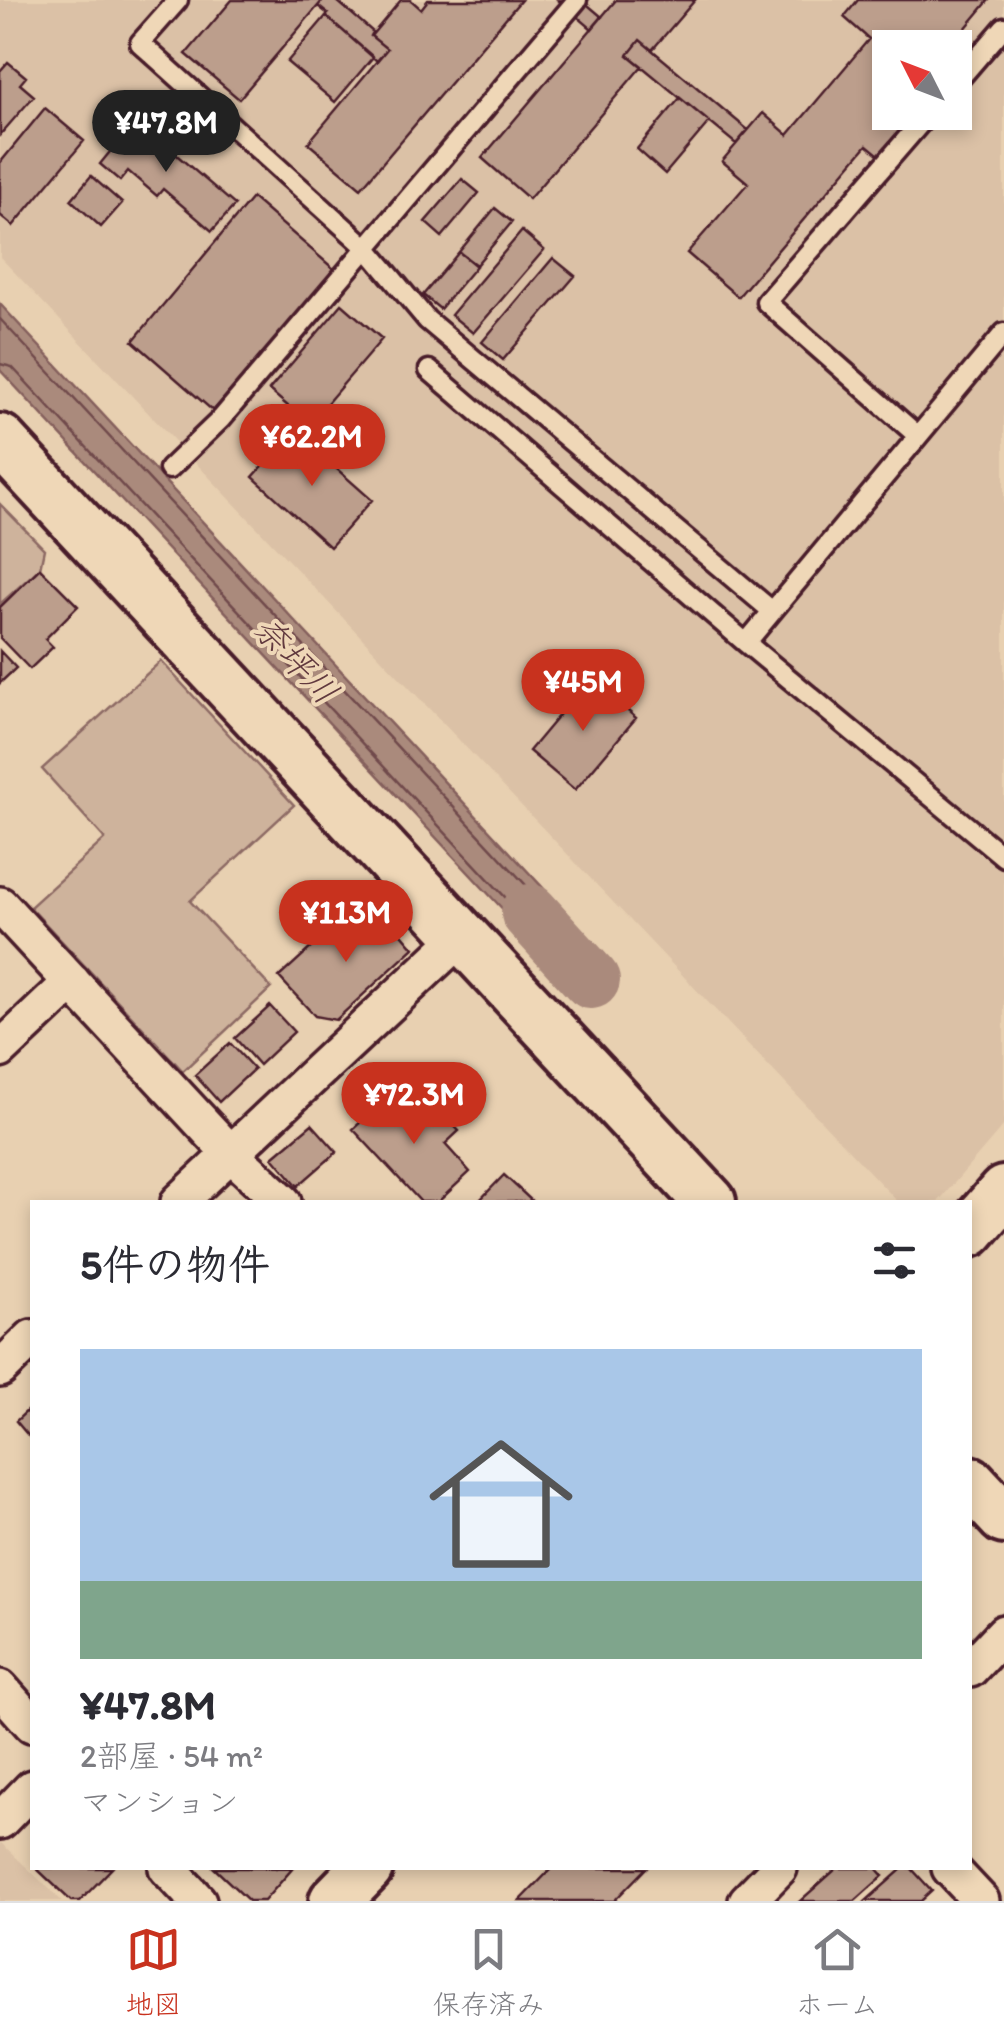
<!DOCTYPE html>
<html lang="ja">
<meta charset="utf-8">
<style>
body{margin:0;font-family:Itim,"Klee One",sans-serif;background:#f2f2f3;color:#2b2b33;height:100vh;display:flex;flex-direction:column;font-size:38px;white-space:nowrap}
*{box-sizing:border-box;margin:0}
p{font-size:32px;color:#7c7c81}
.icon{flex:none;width:55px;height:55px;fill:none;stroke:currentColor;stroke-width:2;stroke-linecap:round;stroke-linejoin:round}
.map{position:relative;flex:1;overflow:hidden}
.panel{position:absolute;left:30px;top:1200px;width:942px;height:670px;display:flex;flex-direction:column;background:#fff;border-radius:0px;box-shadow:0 5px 15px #0003}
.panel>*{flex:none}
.needle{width:65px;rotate:312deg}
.tools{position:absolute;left:872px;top:30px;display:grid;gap:20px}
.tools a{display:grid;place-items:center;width:100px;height:100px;border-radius:0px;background:#fff;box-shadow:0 5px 15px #0003;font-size:50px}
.price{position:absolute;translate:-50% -85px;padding:0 22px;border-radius:35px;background:#c8321e;color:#fff;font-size:32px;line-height:65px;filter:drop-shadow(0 2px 5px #0008)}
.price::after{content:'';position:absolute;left:50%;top:60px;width:30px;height:22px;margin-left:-15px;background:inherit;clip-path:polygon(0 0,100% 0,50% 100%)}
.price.on{background:#222;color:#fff}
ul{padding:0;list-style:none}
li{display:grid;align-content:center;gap:20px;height:530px;padding:0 50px}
li span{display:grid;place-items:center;height:310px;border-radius:0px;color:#555}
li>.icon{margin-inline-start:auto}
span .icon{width:180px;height:180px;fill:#fffc;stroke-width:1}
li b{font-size:42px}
h2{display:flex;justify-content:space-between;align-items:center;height:120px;padding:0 50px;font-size:42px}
.dock{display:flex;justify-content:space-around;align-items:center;height:140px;border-top:2px solid #e1e1e2;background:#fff;font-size:28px;color:#7c7c81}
.dock a{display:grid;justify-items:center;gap:5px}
.dock .on{color:#c8321e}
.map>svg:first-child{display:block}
.built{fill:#dbc1a6;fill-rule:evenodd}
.green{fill:#ceb39c;stroke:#8c6964;stroke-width:2.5}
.water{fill:#aa8a7c;stroke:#845f5c;stroke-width:2.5}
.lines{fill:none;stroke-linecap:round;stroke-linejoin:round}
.shore{stroke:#704a4b;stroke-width:2.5}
.river{stroke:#aa8a7c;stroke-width:58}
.building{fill:#bc9e8c;stroke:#4a1f2b;stroke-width:2.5}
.lane-casing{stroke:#4a1f2b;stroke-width:25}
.street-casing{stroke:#4a1f2b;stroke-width:42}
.secondary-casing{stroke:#4a1f2b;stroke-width:58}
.lane{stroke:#efd7b7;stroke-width:18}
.street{stroke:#efd7b7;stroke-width:35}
.secondary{stroke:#efd7b7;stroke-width:50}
.labels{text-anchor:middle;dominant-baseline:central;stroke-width:8;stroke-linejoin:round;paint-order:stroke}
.water-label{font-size:35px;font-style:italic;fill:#623a3f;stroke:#efd7b7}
</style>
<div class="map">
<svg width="1004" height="1901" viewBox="0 0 1004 1901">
<rect width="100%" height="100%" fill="#e8d0b1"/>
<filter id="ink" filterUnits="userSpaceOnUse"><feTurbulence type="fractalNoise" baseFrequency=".01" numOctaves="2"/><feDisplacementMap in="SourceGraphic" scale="20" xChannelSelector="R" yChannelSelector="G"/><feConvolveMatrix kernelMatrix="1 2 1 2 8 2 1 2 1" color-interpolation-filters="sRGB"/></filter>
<g filter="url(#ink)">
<path class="built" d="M0 0H1004V1125L938 1202H898L0 257ZM890 48H955V112H890Z
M0 1842 62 1901H0Z"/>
<path class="green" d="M0 504 44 549 40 568 0 604Z
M161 661 294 805 190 901 271 988 183 1071 30 907 105 839 42 769Z"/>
<path class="water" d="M0 304 572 919 596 960 573 979 525 933 0 370Z"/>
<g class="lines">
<path class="shore" d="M0 319 563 925 581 955 580 960 571 963 532 926 12 367 0 364"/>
<path class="river" d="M530 913 591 980"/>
</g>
<path class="building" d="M232 0H323L239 99 186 54Z
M323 0H336L373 32 371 36 387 49 377 61 326 16 328 14 318 6Z
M401 0H411L421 9 428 0H521L361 188 308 143 387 49 371 36Z
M558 0H582L602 17 592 29Z
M616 0H695L652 50 640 40 628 55 642 66 529 199 482 158Z
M858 0H989L949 48H890V112L911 128 884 159 867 145 738 297 687 253 748 183 722 161 763 113 788 135 869 39 844 17Z
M326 16 373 57 335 102 287 62Z
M640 40 748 130 736 144 628 55Z
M8 62 26 77 20 84 34 96 0 135V71Z
M680 98 709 122 665 174 637 149Z
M45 108 84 141 13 226 0 215V163Z
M136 120 235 205 212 231 163 189 157 196 128 171 120 181 100 164Z
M91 176 122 203 101 227 71 200Z
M462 179 479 193 442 237 425 222Z
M252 198 335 270 213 411 133 341Z
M495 208 512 222 476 265 459 252Z
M522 231 544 250 473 333 451 315Z
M459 252 476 266 440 309 423 295Z
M553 258 575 276 503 360 482 342Z
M342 304 382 339 309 424 269 390Z
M294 431 372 500 330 547 253 477Z
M40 568 78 606 45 639 53 647 30 669 0 638V607Z
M0 651 16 668 0 683Z
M590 678 636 718 575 790 529 751Z
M385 914 414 948 336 1020 315 1016 279 977 338 923Z
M270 1006 294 1032 259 1065 235 1038Z
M230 1043 254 1069 219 1102 195 1075Z
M396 1090 423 1119 436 1107 459 1131 445 1144 470 1172 438 1202H421L353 1129Z
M312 1124 337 1152 298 1186 273 1157Z
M504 1175 533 1202H478Z
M32 1406V1440L16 1421Z
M36 1868H112L80 1901H71Z
M214 1868H293L264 1901H249Z
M552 1868H646L614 1901H520Z
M837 1868H876L883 1876 855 1901H800Z
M903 1868H911L932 1891 921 1901H866Z"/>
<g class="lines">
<g class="lane-casing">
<path id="lane" d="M178 0 140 43 366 247 427 320 772 611
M955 84 1004 27
M429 370 746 643 1004 857
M918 436 766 302 930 112
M169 469 221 419 577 0
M746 643 1004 333"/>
</g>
<g class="street-casing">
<path id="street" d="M0 905 231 1154 283 1202
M0 1050 72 982
M179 1202 462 936
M0 1369 32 1338
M970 1669 1004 1633
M0 1688 32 1724
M0 1821 32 1788
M167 1868 198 1901
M950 1868 981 1901
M747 1901 779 1868"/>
</g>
<g class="secondary-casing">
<path id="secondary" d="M0 440 710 1202
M970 1231 1004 1192
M970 1482 1004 1518
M335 1901 367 1868"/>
</g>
<use href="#lane" class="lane"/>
<use href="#street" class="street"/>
<use href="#secondary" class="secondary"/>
</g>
</g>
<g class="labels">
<g class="water-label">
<text transform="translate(296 660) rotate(47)">奈坪川</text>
</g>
</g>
</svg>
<div class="tools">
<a><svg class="needle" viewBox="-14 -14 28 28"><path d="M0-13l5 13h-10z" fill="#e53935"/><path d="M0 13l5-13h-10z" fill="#7c7c81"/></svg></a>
</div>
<b class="price on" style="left:166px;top:175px">¥47.8M</b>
<b class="price" style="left:312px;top:489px">¥62.2M</b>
<b class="price" style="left:583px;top:734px">¥45M</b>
<b class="price" style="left:346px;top:965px">¥113M</b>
<b class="price" style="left:414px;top:1147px">¥72.3M</b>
<section class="panel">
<h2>5件の物件<svg class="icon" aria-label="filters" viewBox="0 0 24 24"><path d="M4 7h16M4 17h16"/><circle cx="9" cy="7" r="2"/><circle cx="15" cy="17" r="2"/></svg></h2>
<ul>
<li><span style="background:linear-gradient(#a9c7e8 75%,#7fa58c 0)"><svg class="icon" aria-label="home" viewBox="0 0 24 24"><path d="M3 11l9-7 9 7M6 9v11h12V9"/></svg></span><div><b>¥47.8M</b><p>2部屋 · 54 m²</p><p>マンション</p></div></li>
</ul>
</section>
</div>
<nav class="dock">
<a class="on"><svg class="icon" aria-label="map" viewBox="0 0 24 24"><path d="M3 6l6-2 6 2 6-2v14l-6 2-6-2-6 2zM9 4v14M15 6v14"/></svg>地図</a>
<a><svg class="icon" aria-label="saved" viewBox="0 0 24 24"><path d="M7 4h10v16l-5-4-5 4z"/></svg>保存済み</a>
<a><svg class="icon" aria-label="home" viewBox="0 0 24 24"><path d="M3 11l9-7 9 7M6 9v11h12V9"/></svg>ホーム</a>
</nav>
